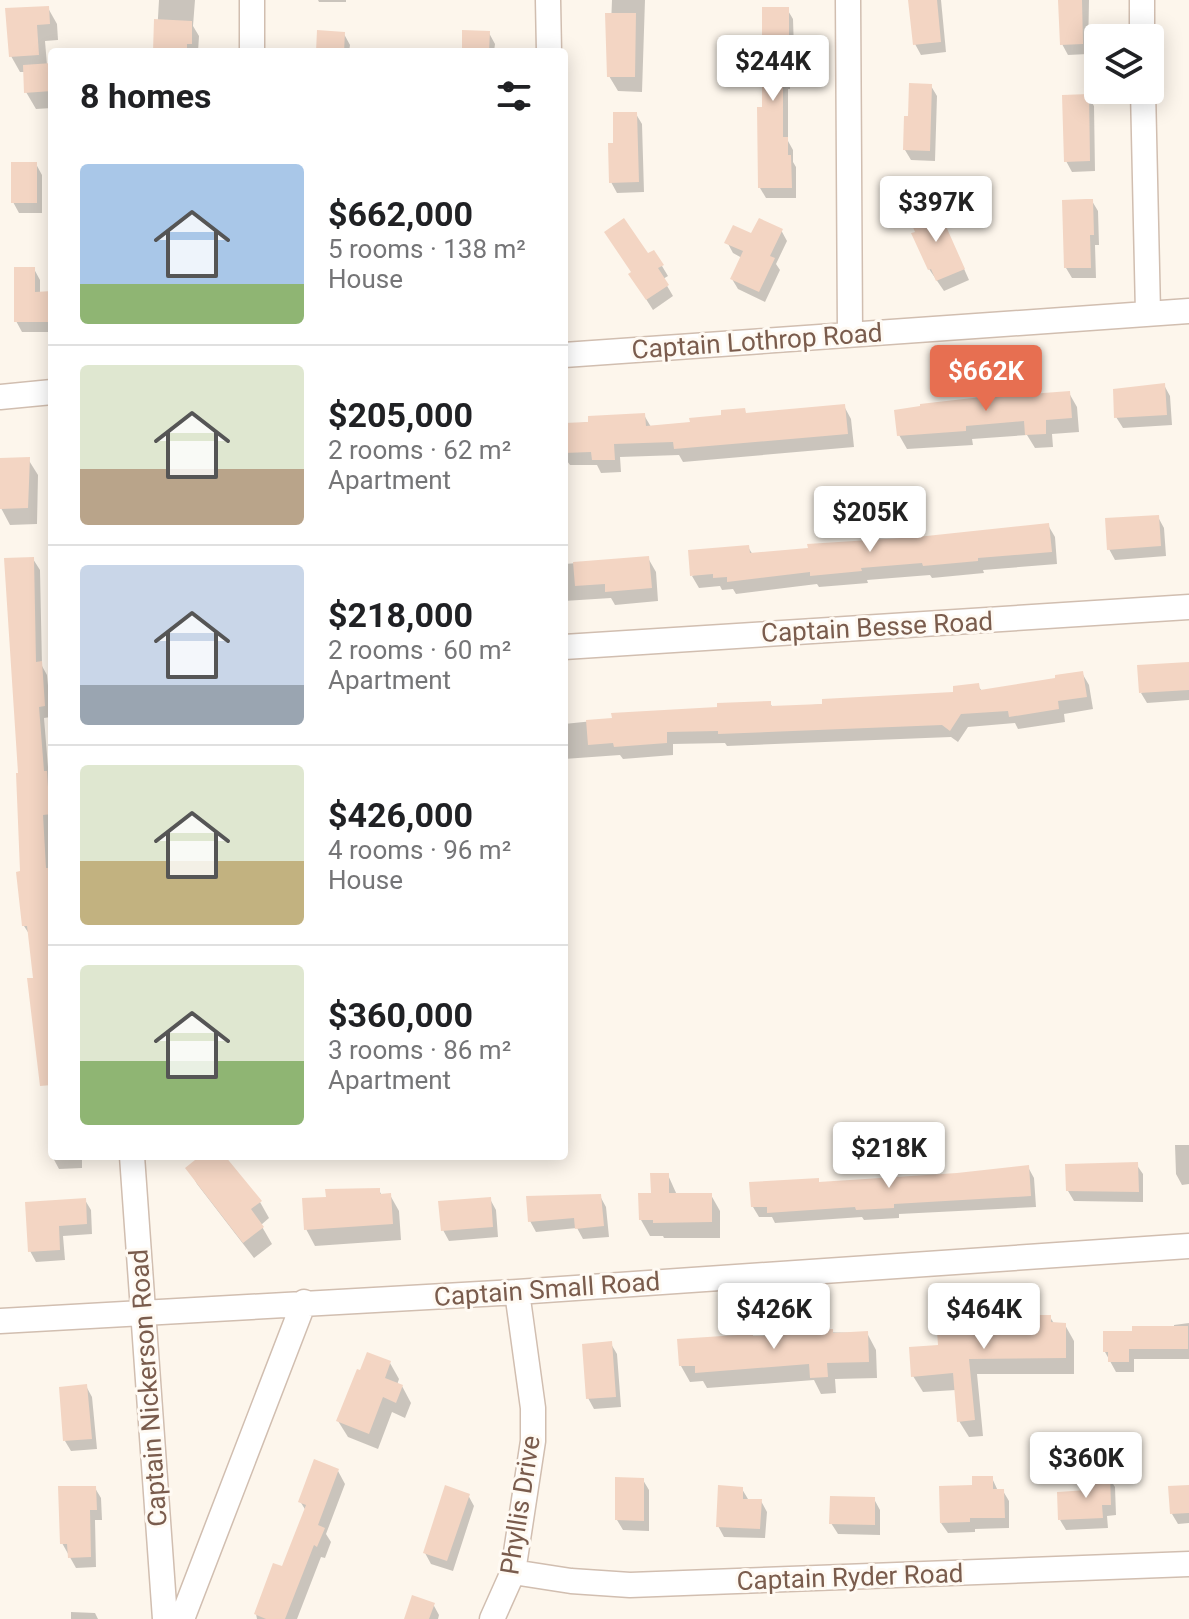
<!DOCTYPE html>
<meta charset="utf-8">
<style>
body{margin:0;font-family:Roboto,sans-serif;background:#f6f6f6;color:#202124;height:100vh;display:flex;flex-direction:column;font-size:30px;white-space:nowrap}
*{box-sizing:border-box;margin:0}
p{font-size:26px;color:#757577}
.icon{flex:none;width:44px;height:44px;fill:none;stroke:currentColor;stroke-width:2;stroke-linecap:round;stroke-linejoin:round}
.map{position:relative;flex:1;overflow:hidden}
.sheet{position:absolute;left:48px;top:48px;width:520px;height:1112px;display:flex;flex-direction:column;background:#fff;border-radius:8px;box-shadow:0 4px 20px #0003}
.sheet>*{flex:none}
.controls{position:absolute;left:1084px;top:24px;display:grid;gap:16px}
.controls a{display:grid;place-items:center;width:80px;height:80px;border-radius:8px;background:#fff;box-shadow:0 4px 20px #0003;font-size:40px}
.price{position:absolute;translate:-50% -68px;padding:0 18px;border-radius:8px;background:#fff;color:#222;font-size:26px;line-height:52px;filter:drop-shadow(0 2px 4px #0008)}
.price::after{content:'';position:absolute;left:50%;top:48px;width:24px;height:18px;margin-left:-12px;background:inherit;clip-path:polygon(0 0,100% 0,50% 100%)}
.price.on{background:#e76f51;color:#fff}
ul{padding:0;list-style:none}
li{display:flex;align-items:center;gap:24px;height:200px;padding:0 32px}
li+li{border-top:2px solid #e0e0e0}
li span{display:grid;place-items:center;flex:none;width:224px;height:160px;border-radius:8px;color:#555}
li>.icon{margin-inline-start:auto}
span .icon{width:96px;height:96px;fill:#fffc;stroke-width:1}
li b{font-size:34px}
h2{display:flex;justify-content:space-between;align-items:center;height:96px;padding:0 32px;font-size:34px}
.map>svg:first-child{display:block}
.shadow{fill:#0003}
.building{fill:#f3d5c3}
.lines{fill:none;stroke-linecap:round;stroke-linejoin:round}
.street-casing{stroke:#d1beb0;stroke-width:27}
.street{stroke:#fff;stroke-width:24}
.labels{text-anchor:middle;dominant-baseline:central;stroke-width:6;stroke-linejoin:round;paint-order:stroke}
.street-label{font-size:26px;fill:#7a5c4d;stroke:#fffaf3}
</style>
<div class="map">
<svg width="1189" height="1619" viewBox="0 0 1189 1619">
<rect width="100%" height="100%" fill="#fdf6ec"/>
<path class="shadow" d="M159 0H195L193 26 199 36 198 52H156Z
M318 0H346V2H319Z
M612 0H645L642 92 618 91 609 76Z
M912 0H941L946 52 921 55 915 44Z
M1060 0H1089L1088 54 1068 55 1062 44Z
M48 8 57 24 58 40 45 41 47 65H52V108L36 109 26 92 25 72H20L11 56Z
M787 9 793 19 794 50H790V89H788V141L793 150V162L796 167V198H766L760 188 764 109Z
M489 33 495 44 494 52H464Z
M344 34 350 45 349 52H318Z
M931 86 937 96 935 161 911 160 905 150 910 118Z
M1088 96 1094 106 1095 171 1072 172 1066 161Z
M636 114 642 124 644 192 617 193 611 182 615 145Z
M36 164 42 175V213H19L13 202Z
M1092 201 1098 211 1099 245H1095L1096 278H1072L1066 268Z
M942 219 969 280 944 291 929 269 917 233Z
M781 230 787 241 776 264 780 270 765 302 738 289 732 279 742 258 733 253 727 242Z
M648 256 662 266 668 276 663 279 673 296 653 310 637 285Z
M34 269 40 280V294L52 293V332H22L16 321Z
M1164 385 1170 396 1172 425 1123 428 1116 417Z
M1069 393 1077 407 1079 432 1052 434 1053 447 1035 448 1027 435 972 439 973 445 907 449 899 435 992 398Z
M844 406 851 419 854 447 683 462 679 455 620 457 621 472 601 473 597 465H570L567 461H564V425L644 415 651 427 692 423 724 417Z
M28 459 38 475 37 524 10 525 1 508 0 460Z
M1158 517 1164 528 1166 556 1115 560 1109 549Z
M1048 525 1055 537 1057 564 983 570 984 573 932 578 930 575 867 580 868 583 819 587 817 584 736 594 733 589 722 590 720 586 699 588 692 576 748 547 753 555Z
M648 558 656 572 658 601 615 605 611 598 564 601V564Z
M33 559 40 570 42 666 47 675 51 717 44 718 49 779 52 784V826H48L52 870V1155L48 1062 31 937 24 926 22 873 20 774Z
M1189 665V700L1147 703 1141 693Z
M1082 673 1089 685 1093 709 1064 714 1065 722 1018 729 1015 723 968 727 958 742 951 737 727 746 725 743 673 744V755L623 759 620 755 564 759V724L770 703 773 708 955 694 978 686 982 691 1058 680Z
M1175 1145H1189V1184L1182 1185 1176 1174Z
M52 1156H82V1168L59 1169Z
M204 1156H223L260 1202 269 1218 261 1225 272 1244 254 1258 197 1184 188 1168Z
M1136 1164 1143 1174V1202L1074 1201 1068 1191Z
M1028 1167 1034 1178 1036 1207 899 1214V1218L864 1220 862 1217 775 1223 772 1217H759L753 1207 818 1180 820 1184 957 1175Z
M668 1175 677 1195H711L720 1211V1238H664L663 1236H650L641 1220 653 1195Z
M379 1190 382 1196 390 1195 399 1211 401 1240 315 1246 306 1229Z
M600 1196 606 1207 609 1237 583 1239 577 1228 536 1232 530 1221Z
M490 1199 496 1210 498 1237 449 1241 443 1230Z
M85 1200 91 1210 92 1234 63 1236 65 1260 36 1262 30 1251Z
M967 1316 977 1333H1014L1050 1317 1055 1325H1065L1074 1341V1374H977L983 1436 969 1437 959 1421 956 1390 923 1392 913 1376Z
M1189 1323V1359H1134V1372H1116L1105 1352 1174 1328V1325Z
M813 1332 867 1333 876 1350 877 1378 835 1379 836 1393 821 1394 814 1380 707 1388 703 1381 690 1382 681 1366 753 1338 814 1336Z
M611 1344 617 1354 621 1407 594 1409 588 1398Z
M390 1363 399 1379 397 1385 402 1386 411 1403 405 1418 392 1412 378 1449 348 1437 338 1421Z
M86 1386 92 1397 97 1449 71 1451 65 1441Z
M338 1471 345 1484 326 1534 331 1542 325 1558 321 1557 297 1619H257L256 1614 283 1569 306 1511 300 1501Z
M1108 1476 1115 1487 1116 1515 1107 1516 1108 1528 1066 1530 1060 1520Z
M992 1478 998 1491H1003L1009 1501V1528L975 1529V1532L948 1533 941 1523 974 1487Z
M643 1480 649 1490V1531L623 1530 617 1520Z
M1189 1487V1523L1178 1524 1172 1514Z
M95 1488 101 1498 102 1520H95L96 1567 76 1568 62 1543Z
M742 1489 748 1499 761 1501 767 1512 765 1538 724 1537 718 1526Z
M468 1495 474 1506 453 1571 431 1564 425 1553Z
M874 1499 880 1510V1535L838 1534 831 1523Z
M433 1604 439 1615 438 1619H405Z
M71 1612 95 1613 98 1619H71Z"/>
<path class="building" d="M908 0H937L941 42 913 45Z
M1058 0H1082L1083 44 1060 45Z
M49 6 50 24 37 25 39 55 9 57 5 8Z
M762 7H789V40H785V79H783V137H788V155H791L792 188H758L757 107H762Z
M605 13H636L635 77H607Z
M154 19 192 21V44H187V52H153Z
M317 30 345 32 344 52H316Z
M462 30 490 31 489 52H462Z
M52 63V91L24 93 23 65Z
M909 83 932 84 930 151 903 150 904 116H908Z
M1089 94 1090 161 1064 162 1062 95Z
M613 112H637L639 182 609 183 608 143H613Z
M11 162H37V203H11Z
M1086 199H1093L1094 235H1090L1091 268H1064L1062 200Z
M937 206 965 269 936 281 931 269 928 270 911 233 915 232 909 218Z
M624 218 648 253 654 250 664 265 658 268 669 285 646 300 628 274 631 272 604 232Z
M759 218 783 229 770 256 775 258 759 292 730 279 743 251 724 243 733 225 751 233Z
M14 267H35V292L52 291V322H14Z
M1165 383 1167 415 1114 418 1113 389Z
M1029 389 1030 394 1070 391 1072 418 1046 420V434L1025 435 1024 421 966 426V431L897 436 894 410 920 406V404L990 396 989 392Z
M845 404 848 434 674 449 673 442 614 444 615 460H592L591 452 564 453V423L588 422V416L645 413 646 426 690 422 689 418 721 415V410L745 408 746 413Z
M30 457 28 508 0 509V458Z
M1159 515 1161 546 1107 550 1105 518Z
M1049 523 1052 552 978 558V561L923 566 922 563 861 568 862 571 810 576V572L727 582V577L713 578V574L690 576 688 550 749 545 750 553 808 548 807 544 917 537Z
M649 556 652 588 605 592V584L575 586 573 562Z
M34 557 36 662 42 661 45 706 39 707 44 771H47L48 787H51L52 807V814L43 815 46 868H52V1085L40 1086 27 978H33L27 926H22L16 872 20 871 16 773H18L4 558Z
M1189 662V690L1139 693 1137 665Z
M1083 671 1087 697 1058 701 1059 709 1009 717 1008 711 961 714 950 731 942 725 718 734V731L667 732V743L614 747 613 743 588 745 586 720 612 718 611 713 717 707V703L771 701V706L822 704V699L953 692V686L979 683 980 690 1055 678V675Z
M200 1156H225L262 1201 251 1209 264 1227 243 1243 185 1168Z
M1138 1162 1139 1192 1066 1191 1065 1164Z
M1029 1165 1031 1196 894 1204V1208L856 1210 855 1207 767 1213V1207H751L749 1182 819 1178V1182L957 1173Z
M650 1173H669V1193H712V1222L653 1223V1220H639L638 1193H651Z
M380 1188V1194L391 1193 393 1224 304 1230 302 1198 326 1197 325 1189Z
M601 1194 604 1226 575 1229 574 1218 528 1222 526 1196Z
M491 1197 493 1227 441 1231 438 1201Z
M86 1198 87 1224 59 1226 60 1250 28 1252 25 1202Z
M968 1314 970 1331H1012L1011 1324H1024V1315H1051V1322L1066 1323V1358L969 1359 975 1420 957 1422 953 1373 911 1377 909 1347 938 1345 936 1317Z
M1132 1326H1188V1349H1129V1362H1108V1352H1103V1331H1132Z
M833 1329V1333L868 1331 869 1362 827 1363 828 1377 810 1378 809 1364 695 1373V1366H679L677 1339 753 1334V1336L812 1334 811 1330Z
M612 1341 616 1397 586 1399 582 1344Z
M367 1352 391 1361 385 1378 403 1385 396 1403 383 1397 369 1434 336 1421 357 1369 360 1370Z
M87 1384 92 1439 63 1441 59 1387Z
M314 1459 339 1469 318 1525 325 1528 317 1547 314 1545 285 1619H266L254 1614 273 1563 282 1566 306 1505 298 1502Z
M1110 1474 1111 1505H1102L1103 1518 1058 1520 1057 1492 1088 1490 1087 1475Z
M972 1476H993V1489H1004L1005 1518H970V1522L940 1523 939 1486 972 1485Z
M615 1477 644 1478V1521L615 1520Z
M445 1485 470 1494 447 1561 423 1553Z
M718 1485 743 1487V1499H762L760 1529 716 1527Z
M1189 1485V1513L1170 1514 1168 1486Z
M58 1486H96L97 1510H90L91 1557 68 1558 67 1544H60Z
M830 1496 875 1497V1525L829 1524Z
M412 1595 435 1603 429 1619H404Z"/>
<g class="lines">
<g class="street-casing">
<path id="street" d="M252 0V52
M548 0 549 52
M848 0 850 334
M1142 0V38
M1143 90 1148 313
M564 355 1189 311
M0 397 52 392
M564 647 1189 607
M132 1156 165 1619
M0 1321 517 1292 1189 1246
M513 1572 571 1581 630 1585 1189 1564
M182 1619 304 1302
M492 1619 513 1572 533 1441V1408L517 1292"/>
</g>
<use href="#street" class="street"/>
</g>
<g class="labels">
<g class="street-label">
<text transform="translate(757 341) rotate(-4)">Captain Lothrop Road</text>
<text transform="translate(877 627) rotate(-3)">Captain Besse Road</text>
<text transform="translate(547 1289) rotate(-4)">Captain Small Road</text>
<text transform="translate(148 1388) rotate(-94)">Captain Nickerson Road</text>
<text transform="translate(520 1505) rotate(-81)">Phyllis Drive</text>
<text transform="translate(850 1577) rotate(-2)">Captain Ryder Road</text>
</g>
</g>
</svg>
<div class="controls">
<a><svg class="icon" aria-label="layers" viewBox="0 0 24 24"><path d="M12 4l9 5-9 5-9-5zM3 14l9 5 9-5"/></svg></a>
</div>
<b class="price" style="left:773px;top:103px">$244K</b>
<b class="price" style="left:936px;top:244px">$397K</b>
<b class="price on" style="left:986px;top:413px">$662K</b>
<b class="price" style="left:870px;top:554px">$205K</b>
<b class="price" style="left:889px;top:1190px">$218K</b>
<b class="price" style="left:774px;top:1351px">$426K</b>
<b class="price" style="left:984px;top:1351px">$464K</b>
<b class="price" style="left:1086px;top:1500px">$360K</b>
<section class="sheet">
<h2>8 homes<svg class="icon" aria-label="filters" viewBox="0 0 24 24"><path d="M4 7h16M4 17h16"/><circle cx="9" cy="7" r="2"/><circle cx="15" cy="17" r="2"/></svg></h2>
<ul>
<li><span style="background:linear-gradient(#a9c7e8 75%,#8fb573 0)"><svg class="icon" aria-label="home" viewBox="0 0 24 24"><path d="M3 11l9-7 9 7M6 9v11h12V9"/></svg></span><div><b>$662,000</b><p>5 rooms · 138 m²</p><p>House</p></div></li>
<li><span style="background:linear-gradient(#dfe7d0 65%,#b9a48a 0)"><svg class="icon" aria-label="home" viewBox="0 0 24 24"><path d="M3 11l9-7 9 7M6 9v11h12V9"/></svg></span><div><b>$205,000</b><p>2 rooms · 62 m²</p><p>Apartment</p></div></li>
<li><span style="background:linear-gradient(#c9d6e8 75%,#9aa5b1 0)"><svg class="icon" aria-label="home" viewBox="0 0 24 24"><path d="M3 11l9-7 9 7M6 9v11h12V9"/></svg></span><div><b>$218,000</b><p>2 rooms · 60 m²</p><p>Apartment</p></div></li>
<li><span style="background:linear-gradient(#dfe7d0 60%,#c2b280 0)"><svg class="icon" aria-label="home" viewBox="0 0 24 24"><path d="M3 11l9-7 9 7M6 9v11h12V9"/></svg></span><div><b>$426,000</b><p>4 rooms · 96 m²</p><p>House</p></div></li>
<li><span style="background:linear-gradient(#dfe7d0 60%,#8fb573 0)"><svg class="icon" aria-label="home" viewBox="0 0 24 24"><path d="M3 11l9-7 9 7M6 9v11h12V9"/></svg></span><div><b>$360,000</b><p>3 rooms · 86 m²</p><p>Apartment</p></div></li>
</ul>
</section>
</div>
